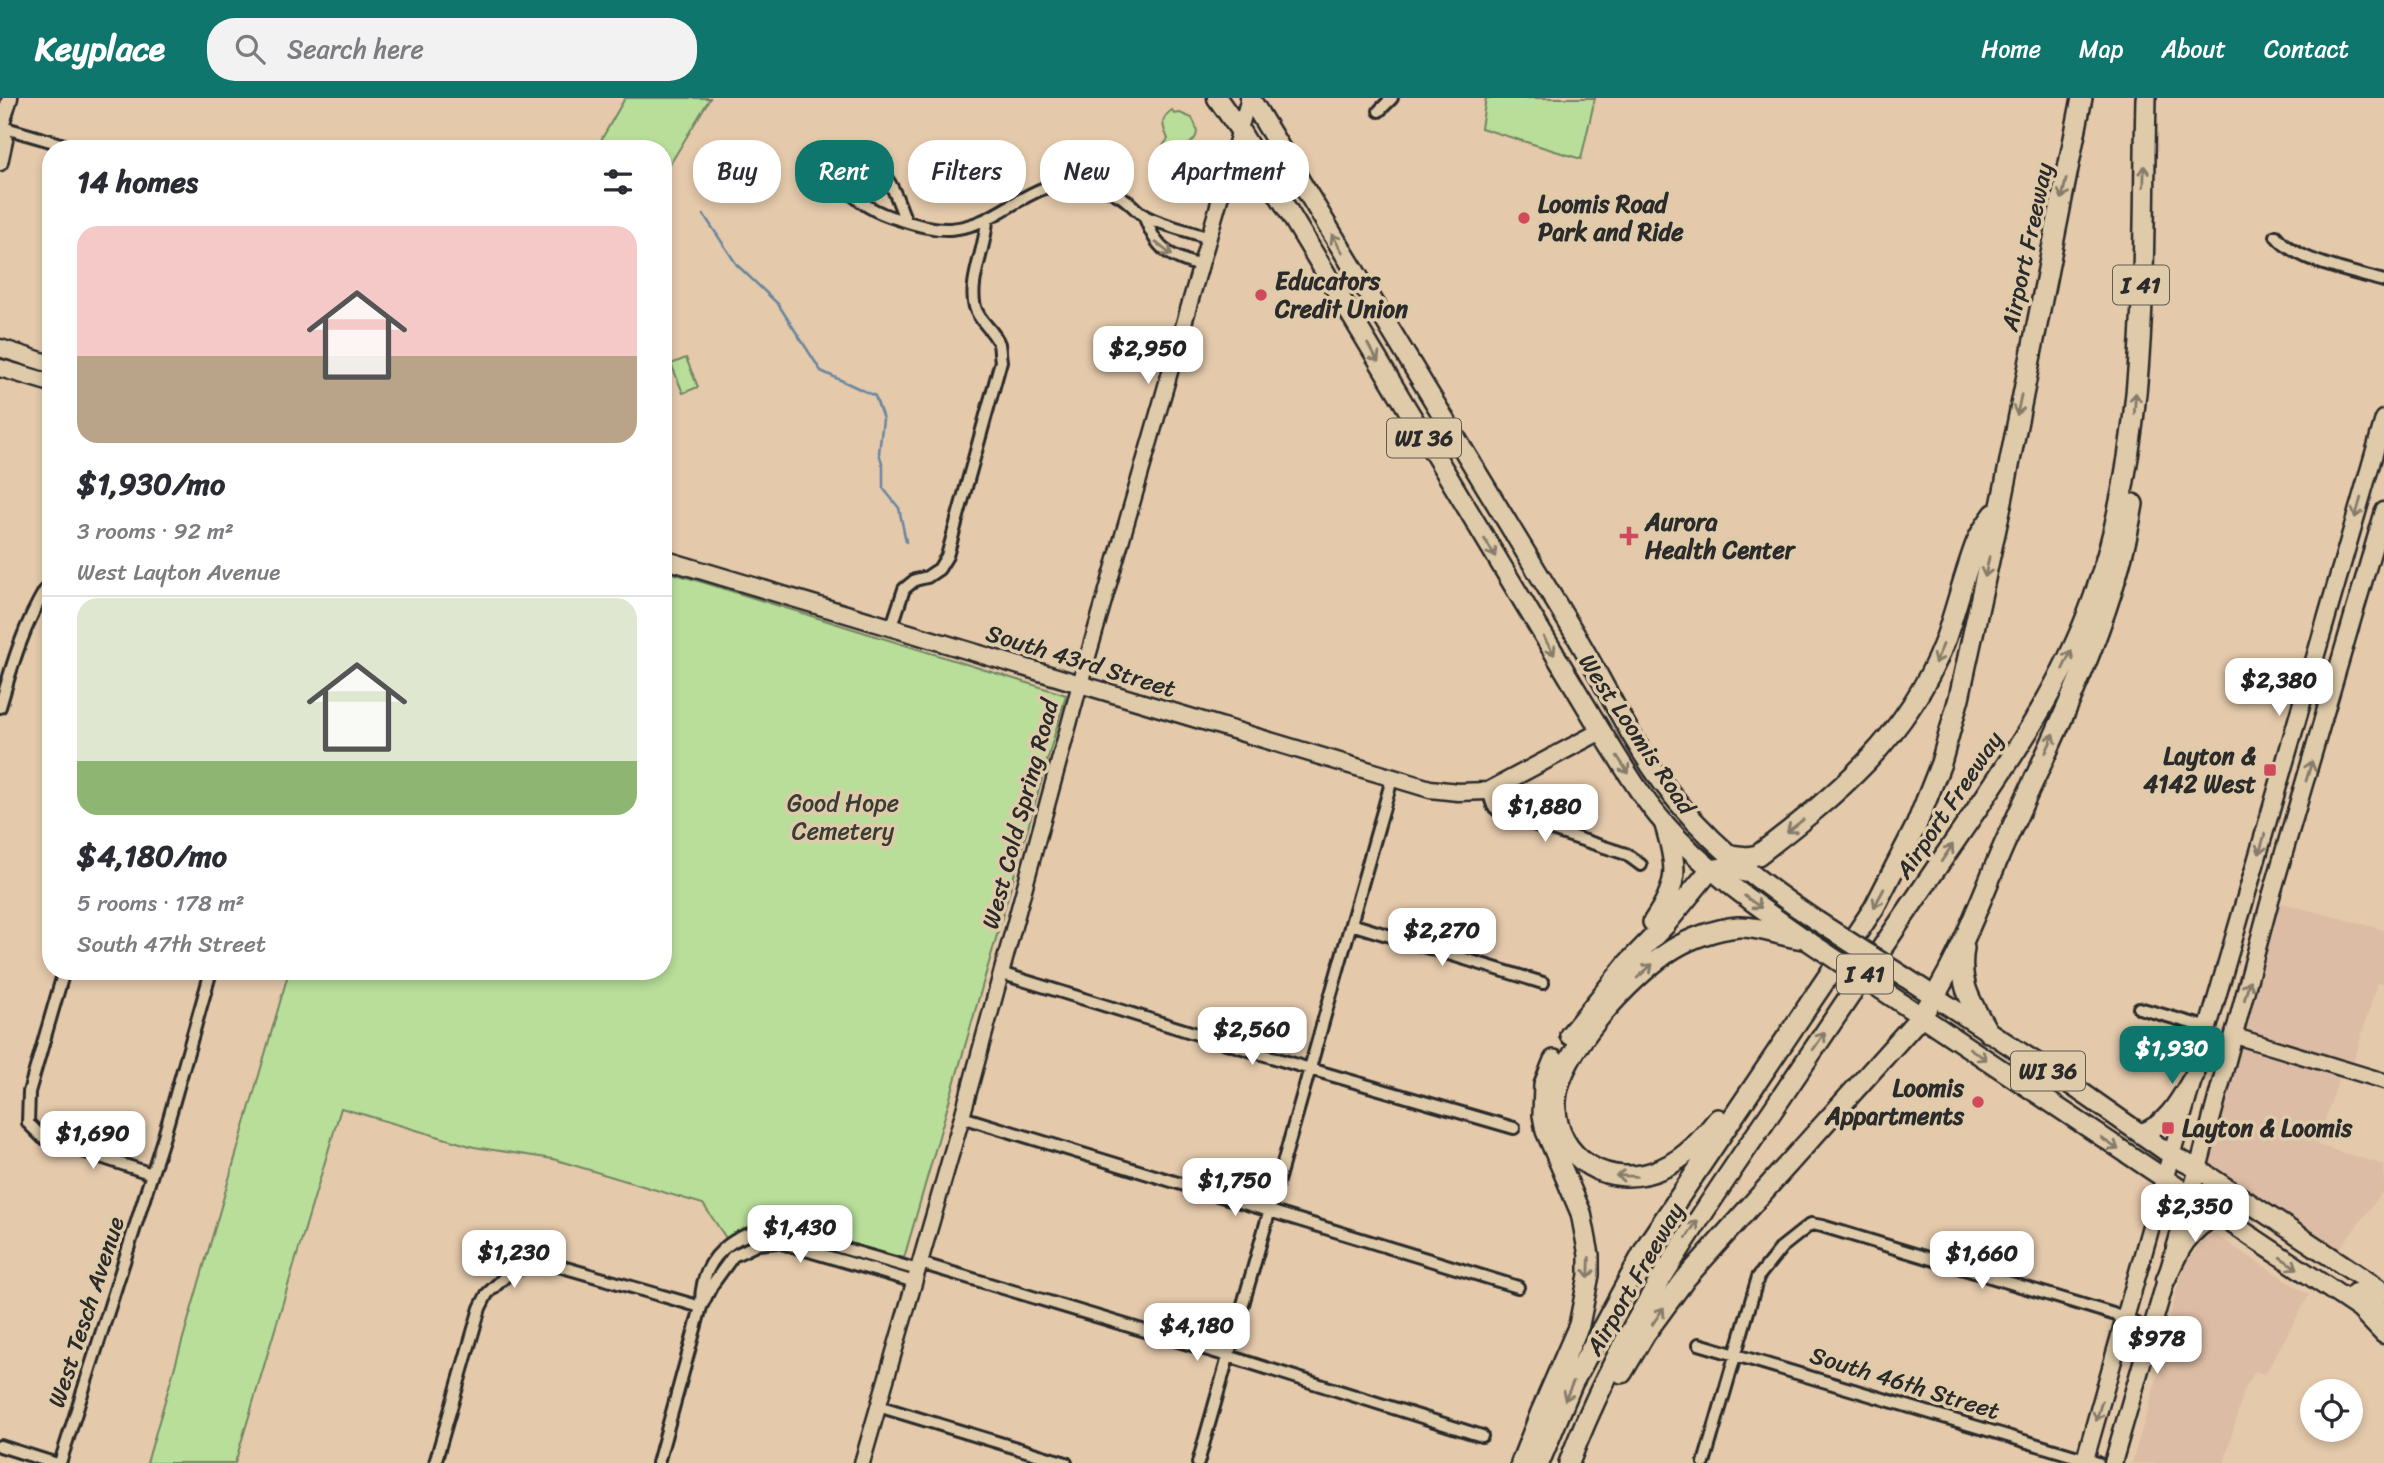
<!DOCTYPE html>
<meta charset="utf-8">
<style>
body{margin:0;font-family:Sriracha,sans-serif;background:#f2f2f3;color:#2b2b33;height:100vh;display:flex;flex-direction:column;font-size:26px;white-space:nowrap}
*{box-sizing:border-box;margin:0}
p{font-size:23px;color:#7c7c81}
.icon{flex:none;width:38px;height:38px;fill:none;stroke:currentColor;stroke-width:2;stroke-linecap:round;stroke-linejoin:round}
.map{position:relative;flex:1;overflow:hidden}
.panel{position:absolute;left:42px;top:42px;width:630px;height:840px;display:flex;flex-direction:column;background:#fff;border-radius:28px;box-shadow:0 4px 10px #0003}
.panel>*{flex:none}
.top-card{position:absolute;left:693px;top:42px;width:665px;height:63px;display:flex;gap:14px}
.controls{position:absolute;left:2300px;top:1281px;display:grid;gap:14px}
.controls a{display:grid;place-items:center;width:63px;height:63px;border-radius:50%;background:#fff;box-shadow:0 4px 10px #0003;font-size:35px}
.price{position:absolute;translate:-50% -60px;padding:0 16px;border-radius:14px;background:#fff;color:#222;font-size:23px;line-height:46px;filter:drop-shadow(0 2px 4px #0008)}
.price::after{content:'';position:absolute;left:50%;top:42px;width:21px;height:16px;margin-left:-10px;background:inherit;clip-path:polygon(0 0,100% 0,50% 100%)}
.price.selected{background:#0f766e;color:#fff}
ul{padding:0;list-style:none}
li{display:grid;align-content:center;gap:14px;height:371px;padding:0 35px}
li+li{border-top:2px solid #e1e1e2}
li span{display:grid;place-items:center;height:217px;border-radius:21px;color:#555}
li>.icon{margin-inline-start:auto}
span .icon{width:126px;height:126px;fill:#fffc;stroke-width:1}
li b{font-size:30px}
h2{display:flex;justify-content:space-between;align-items:center;height:84px;padding:0 35px;font-size:30px}
.pill{padding:0 24px;border-radius:28px;background:#fff;box-shadow:0 4px 10px #0003;font-size:24px;line-height:63px}
.pill.selected{background:#0f766e;color:#fff}
header{display:flex;align-items:center;gap:42px;box-sizing:border-box;height:98px;padding:0 35px;background:#0f766e;color:#fff}
header strong{font-size:33px}
nav{display:flex;gap:38px;margin-inline-start:auto;font-size:24px}
.search{width:490px;height:63px;background:#f2f2f3;display:flex;align-items:center;gap:18px;box-sizing:border-box;padding:0 24px;border-radius:28px;color:#7c7c81;font-size:26px}
.map>svg:first-child{display:block}
.built{fill:#dcbca4}
.green{fill:#b8de99;stroke:#728462;stroke-width:2}
.lines{fill:none;stroke-linecap:round;stroke-linejoin:round}
.stream{stroke:#6986a0;stroke-width:2.5}
.minor-casing{stroke:#2b2b2b;stroke-width:16}
.tertiary-casing{stroke:#2b2b2b;stroke-width:19}
.secondary-casing{stroke:#2b2b2b;stroke-width:21}
.primary-casing{stroke:#2b2b2b;stroke-width:23}
.motorway-casing{stroke:#2b2b2b;stroke-width:24}
.minor{stroke:#dfcbaa;stroke-width:10}
.tertiary{stroke:#dfcbaa;stroke-width:14}
.secondary{stroke:#dfcbaa;stroke-width:16}
.primary{stroke:#dfcbaa;stroke-width:18}
.motorway{stroke:#dfcbaa;stroke-width:19}
.primary-bridge-casing{stroke:#2b2b2b;stroke-width:23;stroke-linecap:butt}
.primary-bridge{stroke:#dfcbaa;stroke-width:18}
.oneway{stroke:#857b6a}
.poi-dot{fill:#d1495b;stroke:#dfcbaa;stroke-width:2.5}
.labels{text-anchor:middle;dominant-baseline:central;stroke-width:7;stroke-linejoin:round;paint-order:stroke}
.shield{fill:#dfcbaa;stroke:#615b51;stroke-width:2}
.shield-label{font-size:23px;font-weight:bold;fill:#2b2b2b}
.poi-label{font-size:24px;font-weight:bold;fill:#2b2b2b;stroke:#dfcbaa;text-anchor:start}
.street-label{font-size:24px;fill:#2b2b2b;stroke:#dfcbaa}
.park-label{font-size:24px;fill:#393d36;stroke:#dfcbaa}
</style>
<header>
<strong>Keyplace</strong>
<div class="search"><svg class="icon" aria-label="search" viewBox="0 0 24 24"><circle cx="10" cy="10" r="6"/><path d="M15 15l6 6"/></svg>Search here</div>
<nav><a>Home</a><a>Map</a><a>About</a><a>Contact</a></nav>
</header>
<div class="map">
<svg width="2384" height="1365" viewBox="0 0 2384 1365">
<rect width="100%" height="100%" fill="#e4c9ab"/>
<filter id="ink" filterUnits="userSpaceOnUse"><feTurbulence type="fractalNoise" baseFrequency=".0143" numOctaves="2"/><feDisplacementMap in="SourceGraphic" scale="14" xChannelSelector="R" yChannelSelector="G"/><feConvolveMatrix kernelMatrix="1 2 1 2 8 2 1 2 1" color-interpolation-filters="sRGB"/></filter>
<g filter="url(#ink)">
<path class="built" d="M2270 802 2384 832V886L2377 885 2351 973 2342 970 2317 1047 2384 1067V1092L2336 1155 2198 1071Z
M2211 1134 2309 1197 2265 1276 2255 1273 2244 1292 2224 1365H2132L2167 1247 2168 1224 2184 1166Z"/>
<path class="green" d="M625 0H710L663 78V51H596Z
M1486 0H1595L1581 61 1481 30Z
M1172 12 1174 16 1180 15 1192 20C1206 44 1186 43 1177 60L1174 58 1175 56 1162 49 1168 41C1163 29 1159 21 1172 12Z
M686 260 698 289 683 295 671 266Z
M663 472 1066 597 904 1160 787 1129 750 1128 726 1140 703 1106 553 1061 474 1049 341 1010 235 1365H147L289 873H663Z"/>
<g class="lines">
<path class="stream" d="M704 117 737 167 778 206 821 273 875 298 883 321 879 355 883 368V390L899 410 906 444"/>
<g class="minor-casing">
<path id="minor" d="M1379 13 1392 0
M2 29 78 51
M1144 117C1156 152 1167 157 1200 168
M906 123C900 110 896 93 887 81 873 61 846 57 845 87 855 104 879 116 898 121 914 126 932 132 950 131 1003 128 1030 76 1088 86 1101 88 1117 95 1127 103 1132 107 1137 113 1143 117 1158 126 1190 133 1208 140
M2276 138C2295 163 2353 174 2384 183
M891 531 904 491 915 482 927 479 939 471 947 458 1001 263C1000 258 1000 251 999 246 994 232 979 224 975 209 968 183 986 150 987 121
M0 609C12 567 24 526 47 489L51 488
M1488 693 1493 708 1502 716 1626 756 1641 767
M1351 826 1543 885
M64 873 29 994 28 1025 43 1040 152 1076
M1000 875 1310 971 1514 1030
M2139 910 2209 930
M962 1019 1518 1189
M920 1165 1228 1258 1482 1338
M701 1207C700 1159 735 1131 780 1132L918 1172
M1699 1246 2098 1365
M878 1308 1066 1365
M0 1348 54 1365
M60 1365 164 1038 211 873
M435 1365 480 1210 487 1196 508 1176 523 1169 537 1166H552L701 1209
M658 1365 701 1209 712 1187 733 1158 758 1146 778 1144 915 1184
M1198 1365 1392 681
M1704 1365 1758 1179 1782 1149 1811 1126 1822 1128 2113 1216 2151 1232"/>
</g>
<g class="tertiary-casing">
<path id="tertiary" d="M0 32 10 0
M0 65 5 42 2 29
M2235 938 2384 983
M862 1365 962 1019 1080 586 1249 0"/>
</g>
<g class="secondary-casing">
<path id="secondary" d="M0 250 51 266
M0 270 51 285
M663 461 1430 691 1458 694 1488 693 1601 633
M2084 1365 2164 1082 2384 321
M2113 1365 2198 1071 2270 802 2384 413"/>
</g>
<g class="primary-casing">
<path id="primary" d="M1217 0 1239 31 1601 633C1621 664 1640 698 1665 726 1705 772 1756 807 1805 841
M1250 0 1572 531C1603 582 1627 636 1662 684 1704 741 1758 784 1817 823
M1903 878 2074 989 2171 1057 2198 1071 2384 1194
M1891 898 2360 1211 2384 1236
M2141 1035C2167 1028 2181 1000 2194 978
M2166 1181C2179 1151 2187 1134 2216 1117
M2355 1195 2384 1214"/>
</g>
<g class="motorway-casing">
<path id="motorway" d="M1729 757 1747 759 1758 757C1836 697 1907 640 1944 545 1956 512 1964 476 1977 443 1981 434 1988 424 1994 416
M1653 824C1679 786 1678 770 1665 727
M1964 850C1958 886 1971 904 1988 934
M1570 937 1629 864 1665 827 1710 772 1724 770 1750 775
M1718 1021C1703 1040 1686 1060 1663 1070 1612 1094 1553 1062 1556 1003 1558 955 1633 876 1673 851 1691 840 1716 831 1738 829 1761 828 1782 839 1805 841
M1622 1275 1645 1236 1686 1180 1921 918C1958 868 1979 804 2004 747 2053 639 2114 523 2133 406
M1521 1365 1541 1314 1579 1227 1589 1177V1157L1581 1115 1546 1033 1543 1017 1544 987 1554 962
M1539 1365 1572 1286 1649 1144 1874 810 1916 728 1941 665 1959 600 2002 403 2082 0
M1569 1365C1616 1240 1691 1131 1766 1022 1822 939 1877 857 1933 775 1993 687 2058 600 2094 499 2150 339 2142 167 2146 0"/>
</g>
<use href="#minor" class="minor"/>
<use href="#tertiary" class="tertiary"/>
<use href="#secondary" class="secondary"/>
<use href="#primary" class="primary"/>
<use href="#motorway" class="motorway"/>
<g class="primary-bridge-casing">
<path id="primary-bridge" d="M1817 823 1903 878
M1805 841 1891 898"/>
</g>
<use href="#primary-bridge" class="primary-bridge"/>
</g>
<defs><path id="oneway-shaft" d="M-6 0H5M1.5-3L5.5 0L1.5 3" fill="none" stroke-width="1.6" stroke-linecap="round" stroke-linejoin="round" transform="scale(1.75)"/></defs>
<g class="oneway">
<use href="#oneway-shaft" transform="translate(2144 78) rotate(-88)"/>
<use href="#oneway-shaft" transform="translate(2064 91) rotate(102)"/>
<use href="#oneway-shaft" transform="translate(1337 145) rotate(-121)"/>
<use href="#oneway-shaft" transform="translate(1164 151) rotate(39)"/>
<use href="#oneway-shaft" transform="translate(1373 255) rotate(59)"/>
<use href="#oneway-shaft" transform="translate(2135 305) rotate(-86)"/>
<use href="#oneway-shaft" transform="translate(2019 307) rotate(102)"/>
<use href="#oneway-shaft" transform="translate(2358 410) rotate(106)"/>
<use href="#oneway-shaft" transform="translate(1490 450) rotate(59)"/>
<use href="#oneway-shaft" transform="translate(1987 469) rotate(102)"/>
<use href="#oneway-shaft" transform="translate(1549 548) rotate(59)"/>
<use href="#oneway-shaft" transform="translate(1939 556) rotate(114)"/>
<use href="#oneway-shaft" transform="translate(2067 562) rotate(-65)"/>
<use href="#oneway-shaft" transform="translate(2050 645) rotate(-66)"/>
<use href="#oneway-shaft" transform="translate(1623 667) rotate(57)"/>
<use href="#oneway-shaft" transform="translate(2309 673) rotate(-73)"/>
<use href="#oneway-shaft" transform="translate(1795 728) rotate(142)"/>
<use href="#oneway-shaft" transform="translate(2262 746) rotate(106)"/>
<use href="#oneway-shaft" transform="translate(1947 755) rotate(-56)"/>
<use href="#oneway-shaft" transform="translate(1879 800) rotate(118)"/>
<use href="#oneway-shaft" transform="translate(1753 804) rotate(36)"/>
<use href="#oneway-shaft" transform="translate(1645 873) rotate(-42)"/>
<use href="#oneway-shaft" transform="translate(2247 892) rotate(-75)"/>
<use href="#oneway-shaft" transform="translate(1819 943) rotate(-56)"/>
<use href="#oneway-shaft" transform="translate(1978 956) rotate(34)"/>
<use href="#oneway-shaft" transform="translate(2110 1046) rotate(34)"/>
<use href="#oneway-shaft" transform="translate(1626 1078) rotate(-178)"/>
<use href="#oneway-shaft" transform="translate(1692 1131) rotate(-57)"/>
<use href="#oneway-shaft" transform="translate(2289 1165) rotate(33)"/>
<use href="#oneway-shaft" transform="translate(1589 1170) rotate(92)"/>
<use href="#oneway-shaft" transform="translate(1658 1218) rotate(-56)"/>
<use href="#oneway-shaft" transform="translate(1569 1293) rotate(114)"/>
<use href="#oneway-shaft" transform="translate(2099 1313) rotate(106)"/>
</g>
</g>
<g class="poi-dot">
<circle cx="1524" cy="120" r="7"/>
<circle cx="1261" cy="197" r="7"/>
<path d="M1625.5 427.5h7v7h7v7h-7v7h-7v-7h-7v-7h7z"/>
<rect x="2263" y="665" width="14" height="14" rx="3.5"/>
<circle cx="1978" cy="1004" r="7"/>
<rect x="2161" y="1023" width="14" height="14" rx="3.5"/>
</g>
<g class="labels">
<g class="shield">
<rect x="2113" y="167.5" width="56" height="39" rx="5"/>
<rect x="1387" y="320.5" width="74" height="39" rx="5"/>
<rect x="1837" y="856.5" width="56" height="39" rx="5"/>
<rect x="2011" y="953.5" width="74" height="39" rx="5"/>
</g>
<g class="shield-label">
<text x="2141" y="187">I 41</text>
<text x="1424" y="340">WI 36</text>
<text x="1865" y="876">I 41</text>
<text x="2048" y="973">WI 36</text>
</g>
<g class="poi-label">
<text x="1538" y="106">Loomis Road<tspan x="1538" dy="28">Park and Ride</tspan></text>
<text x="1275" y="183">Educators<tspan x="1275" dy="28">Credit Union</tspan></text>
<text x="1645" y="424">Aurora<tspan x="1645" dy="28">Health Center</tspan></text>
<text x="2256" y="658" text-anchor="end">Layton &amp;<tspan x="2256" dy="28">4142 West</tspan></text>
<text x="1964" y="990" text-anchor="end">Loomis<tspan x="1964" dy="28">Appartments</tspan></text>
<text x="2182" y="1030">Layton &amp; Loomis</text>
</g>
<g class="street-label">
<text transform="translate(2027 149) rotate(-78)">Airport Freeway</text>
<text transform="translate(1081 563) rotate(17)">South 43rd Street</text>
<text transform="translate(1637 636) rotate(56)">West Loomis Road</text>
<text transform="translate(1949 707) rotate(-56)">Airport Freeway</text>
<text transform="translate(1020 716) rotate(-75)">West Cold Spring Road</text>
<text transform="translate(1635 1181) rotate(-60)">Airport Freeway</text>
<text transform="translate(86 1214) rotate(-72)">West Tesch Avenue</text>
<text transform="translate(1905 1285) rotate(17)">South 46th Street</text>
</g>
<g class="park-label">
<text x="843" y="705">Good Hope<tspan x="843" dy="28">Cemetery</tspan></text>
</g>
</g>
</svg>
<div class="controls">
<a><svg class="icon" aria-label="locate" viewBox="0 0 24 24"><circle cx="12" cy="12" r="6"/><path d="M12 2v4M12 18v4M2 12h4M18 12h4"/></svg></a>
</div>
<b class="price" style="left:1148px;top:288px">$2,950</b>
<b class="price" style="left:2279px;top:620px">$2,380</b>
<b class="price" style="left:1545px;top:746px">$1,880</b>
<b class="price" style="left:1442px;top:870px">$2,270</b>
<b class="price" style="left:1252px;top:969px">$2,560</b>
<b class="price selected" style="left:2172px;top:988px">$1,930</b>
<b class="price" style="left:93px;top:1073px">$1,690</b>
<b class="price" style="left:1235px;top:1120px">$1,750</b>
<b class="price" style="left:2195px;top:1146px">$2,350</b>
<b class="price" style="left:800px;top:1167px">$1,430</b>
<b class="price" style="left:514px;top:1192px">$1,230</b>
<b class="price" style="left:1982px;top:1193px">$1,660</b>
<b class="price" style="left:1197px;top:1265px">$4,180</b>
<b class="price" style="left:2157px;top:1278px">$978</b>
<div class="top-card">
<a class="pill">Buy</a>
<a class="pill selected">Rent</a>
<a class="pill">Filters</a>
<a class="pill">New</a>
<a class="pill">Apartment</a>
</div>
<section class="panel">
<h2>14 homes<svg class="icon" aria-label="filters" viewBox="0 0 24 24"><path d="M4 7h16M4 17h16"/><circle cx="9" cy="7" r="2"/><circle cx="15" cy="17" r="2"/></svg></h2>
<ul>
<li><span style="background:linear-gradient(#f6c9c9 60%,#b9a48a 0)"><svg class="icon" aria-label="home" viewBox="0 0 24 24"><path d="M3 11l9-7 9 7M6 9v11h12V9"/></svg></span><div><b>$1,930/mo</b><p>3 rooms · 92 m²</p><p>West Layton Avenue</p></div></li>
<li><span style="background:linear-gradient(#dfe7d0 75%,#8fb573 0)"><svg class="icon" aria-label="home" viewBox="0 0 24 24"><path d="M3 11l9-7 9 7M6 9v11h12V9"/></svg></span><div><b>$4,180/mo</b><p>5 rooms · 178 m²</p><p>South 47th Street</p></div></li>
</ul>
</section>
</div>
